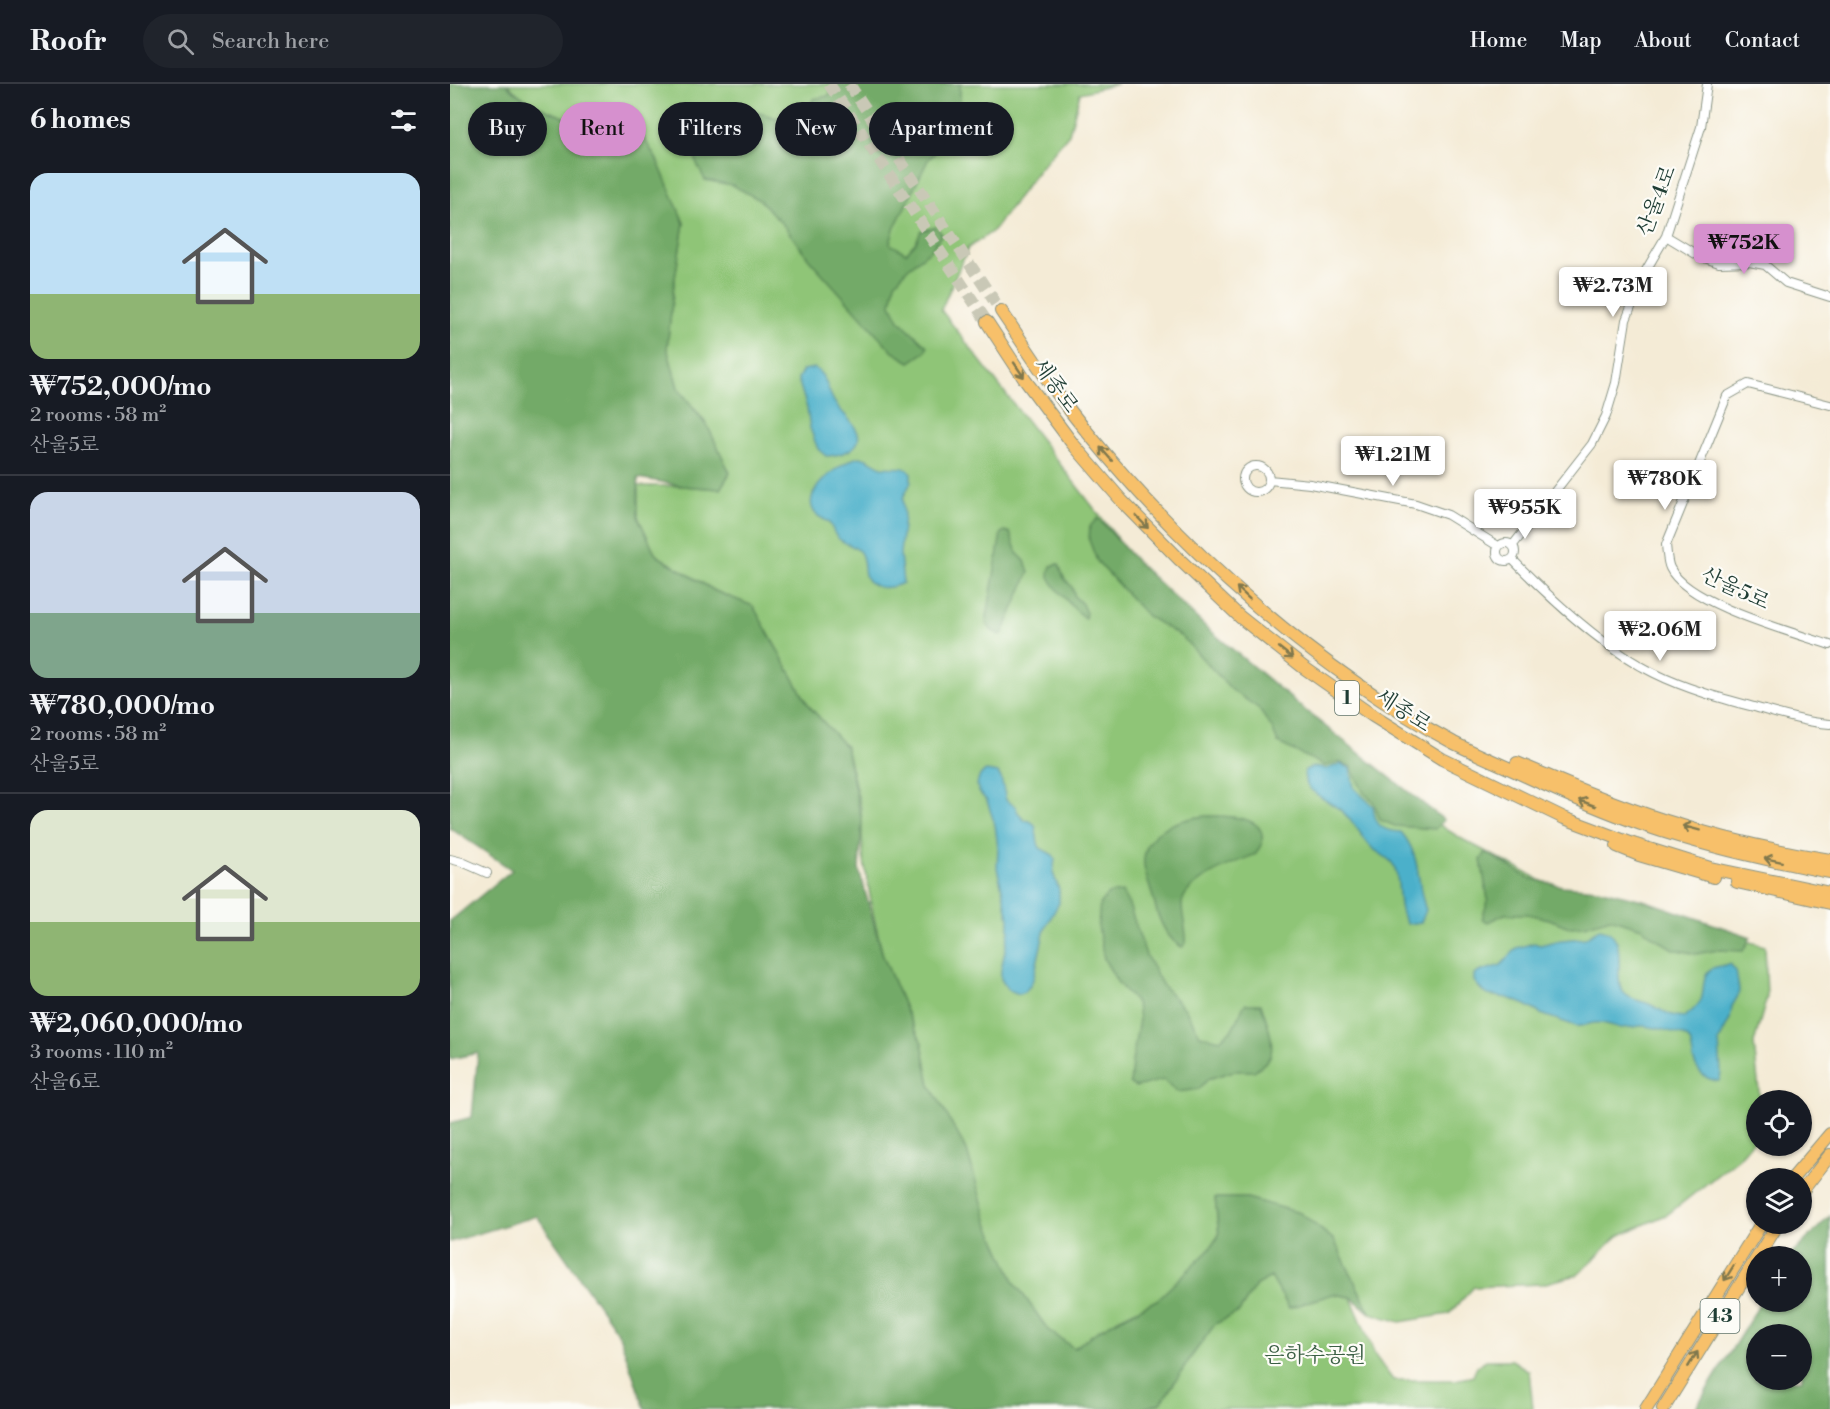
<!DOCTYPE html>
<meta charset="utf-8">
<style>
body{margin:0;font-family:"Libre Bodoni","Noto Serif KR",serif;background:#20242c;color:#f1f3f6;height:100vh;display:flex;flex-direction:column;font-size:22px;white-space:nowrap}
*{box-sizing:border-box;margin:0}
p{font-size:20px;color:#9ea1a6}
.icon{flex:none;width:33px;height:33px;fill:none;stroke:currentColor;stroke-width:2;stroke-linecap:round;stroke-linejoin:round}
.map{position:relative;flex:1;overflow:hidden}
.side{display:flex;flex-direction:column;background:#171b24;width:450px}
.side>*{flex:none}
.hud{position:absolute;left:18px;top:18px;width:570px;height:54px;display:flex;gap:12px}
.tools{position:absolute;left:1296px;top:1006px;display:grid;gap:12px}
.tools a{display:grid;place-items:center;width:66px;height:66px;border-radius:50%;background:#171b24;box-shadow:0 2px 4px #0004;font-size:30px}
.price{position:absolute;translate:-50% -51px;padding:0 14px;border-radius:6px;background:#fff;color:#222;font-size:20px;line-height:39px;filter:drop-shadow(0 2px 3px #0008)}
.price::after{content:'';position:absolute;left:50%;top:36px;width:18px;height:14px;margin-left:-9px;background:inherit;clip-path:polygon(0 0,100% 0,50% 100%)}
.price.active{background:#d690ce;color:#111}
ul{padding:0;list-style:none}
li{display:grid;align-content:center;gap:12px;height:318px;padding:0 30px}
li+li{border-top:2px solid #363941}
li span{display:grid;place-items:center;height:186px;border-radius:18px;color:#555}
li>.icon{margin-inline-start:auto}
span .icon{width:108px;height:108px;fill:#fffc;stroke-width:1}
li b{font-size:26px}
h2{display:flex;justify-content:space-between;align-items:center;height:72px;padding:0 30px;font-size:26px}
.chip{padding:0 21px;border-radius:27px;background:#171b24;box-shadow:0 2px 4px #0004;font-size:21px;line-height:54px}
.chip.active{background:#d690ce;color:#111}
header{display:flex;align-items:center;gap:36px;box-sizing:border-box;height:84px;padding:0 30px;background:#171b24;border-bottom:2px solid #363941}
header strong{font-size:28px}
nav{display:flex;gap:33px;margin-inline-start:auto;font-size:21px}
.search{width:420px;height:54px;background:#20242c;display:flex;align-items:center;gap:15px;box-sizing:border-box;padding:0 21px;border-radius:33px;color:#9ea1a6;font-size:22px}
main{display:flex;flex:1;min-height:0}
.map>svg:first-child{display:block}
.green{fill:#8fc577;stroke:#578156;stroke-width:1.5}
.forest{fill:#73aa68;stroke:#49744e;stroke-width:1.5;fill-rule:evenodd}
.water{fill:#4bb0ca;stroke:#35767f;stroke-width:1.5}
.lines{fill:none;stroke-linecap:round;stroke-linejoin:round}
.highway-tunnel{stroke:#c9c8b6;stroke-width:12;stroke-dasharray:12 6;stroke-linecap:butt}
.minor-casing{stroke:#8a9485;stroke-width:10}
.highway-casing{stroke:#8a9485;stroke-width:14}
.minor{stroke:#fff;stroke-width:8}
.highway{stroke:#f7c06b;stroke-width:12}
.oneway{stroke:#80784d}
.labels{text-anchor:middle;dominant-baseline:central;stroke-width:4.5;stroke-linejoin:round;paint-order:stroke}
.shield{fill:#fdfcf7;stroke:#62766e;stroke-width:1.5}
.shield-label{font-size:20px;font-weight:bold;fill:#1f3d34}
.street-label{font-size:21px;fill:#1f3d34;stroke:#fdfcf7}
.park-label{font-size:21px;fill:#3b5f45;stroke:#fdfcf7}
</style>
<header>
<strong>Roofr</strong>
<div class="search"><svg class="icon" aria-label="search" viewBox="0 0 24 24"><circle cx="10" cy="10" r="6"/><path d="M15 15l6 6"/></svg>Search here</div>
<nav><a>Home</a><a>Map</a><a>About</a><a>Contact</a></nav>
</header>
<main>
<section class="side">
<h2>6 homes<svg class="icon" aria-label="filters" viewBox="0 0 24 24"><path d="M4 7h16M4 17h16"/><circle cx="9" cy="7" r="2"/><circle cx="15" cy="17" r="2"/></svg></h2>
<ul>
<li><span style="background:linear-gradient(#bfe0f5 65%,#8fb573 0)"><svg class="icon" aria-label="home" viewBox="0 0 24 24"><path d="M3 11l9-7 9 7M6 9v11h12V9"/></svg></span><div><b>₩752,000/mo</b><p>2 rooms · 58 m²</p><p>산울5로</p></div></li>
<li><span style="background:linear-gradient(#c9d6e8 65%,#7fa58c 0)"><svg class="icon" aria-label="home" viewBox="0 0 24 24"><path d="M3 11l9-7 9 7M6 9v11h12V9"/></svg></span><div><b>₩780,000/mo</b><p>2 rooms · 58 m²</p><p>산울5로</p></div></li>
<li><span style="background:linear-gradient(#dfe7d0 60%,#8fb573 0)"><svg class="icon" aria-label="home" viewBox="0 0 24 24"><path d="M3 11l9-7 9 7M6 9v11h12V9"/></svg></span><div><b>₩2,060,000/mo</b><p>3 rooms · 110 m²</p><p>산울6로</p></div></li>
</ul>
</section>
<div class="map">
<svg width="1380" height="1325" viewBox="0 0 1380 1325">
<rect width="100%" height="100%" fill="#fdfcf7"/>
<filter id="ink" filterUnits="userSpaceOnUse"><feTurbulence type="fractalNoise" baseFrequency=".0167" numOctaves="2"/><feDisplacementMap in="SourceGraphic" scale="12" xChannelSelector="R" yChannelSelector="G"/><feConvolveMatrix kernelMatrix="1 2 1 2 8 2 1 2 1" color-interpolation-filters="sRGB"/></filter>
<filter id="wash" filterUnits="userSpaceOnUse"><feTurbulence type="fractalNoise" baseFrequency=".008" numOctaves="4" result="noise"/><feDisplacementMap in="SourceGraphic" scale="24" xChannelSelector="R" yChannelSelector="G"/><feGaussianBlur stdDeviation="1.35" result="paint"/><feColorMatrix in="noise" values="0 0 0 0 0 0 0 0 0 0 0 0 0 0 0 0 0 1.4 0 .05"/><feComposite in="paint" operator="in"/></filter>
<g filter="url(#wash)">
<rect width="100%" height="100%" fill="#f4ebd6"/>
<path class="green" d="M58 0H667L630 9 619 50 589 85 543 147 518 164 491 226 667 454 707 515 901 678 977 733 1012 755 1109 806 1315 862 1317 913 1304 959 1310 1017H1306V1054L1289 1074 1218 1130 1168 1152 1127 1191 1092 1200 1024 1203 999 1230 950 1238 920 1229 884 1156 850 1129 797 1114H765L769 1151 751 1178 707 1216 668 1235 624 1264 598 1246 565 1199 528 1119 517 1067 480 1001 472 959 456 927 433 872 423 829 413 772 411 725 396 663 359 622 303 522 265 507 206 471 188 433 184 402H233L270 405 280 389 255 338 228 304 217 264 224 200 234 139 207 76 187 44C174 43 159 43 145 41 120 37 73 20 58 0Z
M821 1192 839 1224 883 1210 901 1213 926 1273 943 1296H1005L1023 1292 1027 1282 1036 1276H1062L1079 1287 1083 1325H691L711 1319 741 1273 765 1240 789 1228 806 1201Z"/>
<path class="forest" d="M0 0H56C75 20 117 37 145 41 159 43 174 43 188 44L207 76 234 139 224 200 217 264 228 304 259 345 280 389 270 405 233 402 188 394V433L206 471 265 507 303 522 359 622 396 663 412 737 409 786 433 872 456 927 472 959 480 1001 517 1067 538 1139 565 1199 598 1246 624 1264 649 1246 707 1216 759 1166 769 1151 765 1114H797L850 1129 884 1156 920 1229 901 1213 883 1210 839 1224 821 1193 806 1201 789 1228 765 1240 741 1273 711 1319 691 1325H195L169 1251 87 1132 0 1158V1039L22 1033 28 969 0 975V837L62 786 0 744Z
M387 0H510V38L498 55 478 76 444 145 440 160 456 169 466 158 471 147 486 143 492 150 481 166 458 184 445 199 441 220 449 236 477 262 475 268 460 278 443 268 359 175 335 143 310 116 282 101 255 96 247 80 243 65 250 49 261 35 284 25 313 30 354 42 363 15 378 12Z
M648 434 688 479 756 543 856 627 994 736 985 745 945 742 930 736 923 717 914 709 900 682 888 678 875 682 828 659 822 644 808 624 782 606 732 553 697 532 647 477 639 456 640 442Z
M555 447 560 449 567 469 575 477 579 488 553 549 550 551 542 547 536 539 551 449Z
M609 480 614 494 622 503 625 513 632 520 636 529 635 534C627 529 600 499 599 492 599 489 600 484 601 482Z
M756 732C772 732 816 730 812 757 812 761 808 766 806 770 787 778 732 797 732 821 732 834 737 846 736 859L732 863C715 854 708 834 704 817 701 805 695 792 694 781 692 746 728 735 756 732Z
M1036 768 1078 794 1112 802 1148 805 1193 816 1301 853 1293 867 1268 866 1246 870 1223 865 1202 852 1192 844 1160 834 1135 842 1119 843 1099 835 1077 830H1055L1038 838 1032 835 1038 816 1031 776Z
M672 808 679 821 696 871 713 902 736 926 750 951 770 956 782 945 795 920H811C815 932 827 962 819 974 816 979 809 983 804 987H784L758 995 749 1005 728 1008 713 996 686 1003 680 1000 682 978 689 935 687 920 668 899 654 875 648 842 650 819 658 810Z
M1380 1132V1325H1245L1311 1218H1352V1173H1339ZM1306 1251H1352V1296H1306Z"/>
<path class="water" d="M364 284C377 291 377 307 385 319 393 332 425 353 398 367 391 370 384 372 376 372L368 365 366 360 360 344 357 324 348 295 353 286Z
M408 373C418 373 423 380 432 383 442 385 454 380 461 389V398L453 414 454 432 450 470 453 499C444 503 431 506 422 500 409 492 418 477 409 467 403 461 395 460 389 455 384 451 383 445 380 440 376 435 369 434 365 429 349 407 391 379 408 373Z
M891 680 900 684 904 704 923 722C925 741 931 747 951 748 972 772 966 799 976 826L971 838 957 840C945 823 952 800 944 782 940 773 929 770 922 764 915 757 909 746 902 738 898 734 894 728 889 725 876 715 850 706 855 686L862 683H870L876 685Z
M536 687 548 689 551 694 556 716 566 723 567 727 574 736 580 737 585 741 588 759 590 764 603 771 605 775 603 789 609 806V819L595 844 584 893 580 902 574 908 569 910 564 908 558 906 551 895V886L559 847V834L547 784 548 764 545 741 537 717 529 708 527 702 528 696 531 690Z
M1149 845C1183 849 1160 894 1174 909 1181 917 1191 916 1199 920 1212 926 1220 933 1234 933 1240 929 1247 923 1251 916 1255 907 1251 891 1261 885 1266 882 1274 882 1280 880L1286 887 1289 906 1288 912 1282 922 1280 935 1269 957 1271 989 1269 997C1264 997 1261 996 1256 993 1236 980 1247 960 1236 953 1229 949 1198 941 1190 942 1183 943 1178 944 1171 944 1162 942 1153 937 1144 939 1137 940 1133 943 1126 942L1091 930 1076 921 1058 914 1038 911 1033 908 1024 897V891L1029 888 1051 881 1067 864 1084 859 1090 861 1111 856 1135 854Z"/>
</g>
<g filter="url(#ink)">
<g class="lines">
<path class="highway-tunnel" d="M379 0 537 238
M399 0 551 227"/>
<g class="minor-casing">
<path id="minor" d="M1216 152 1249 172 1269 179 1299 178 1315 181 1336 199 1380 213
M1380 321 1298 300 1277 312 1216 461C1217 468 1217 478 1220 484 1237 520 1342 548 1380 561
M793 395a13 13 0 1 1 26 0a13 13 0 1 1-26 0Z
M819 396 860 400 966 420 998 431 1048 462
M1047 468a9 9 0 1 1 18 0a9 9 0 1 1-18 0Z
M1063 461 1142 360 1156 332 1166 299 1176 236 1195 188 1216 152 1251 43 1257 0
M1062 475C1102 516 1153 564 1204 589 1236 605 1270 614 1304 623 1329 630 1354 638 1380 640
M0 775 12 778 37 789"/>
</g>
<g class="highway-casing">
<path id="highway" d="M551 227C579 268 606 311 638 349 737 470 866 585 1004 659 1024 669 1045 678 1065 687 1108 707 1150 726 1194 741 1255 762 1317 776 1380 788
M537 238 575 296 622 359 672 417 730 476 790 533 853 583 923 632 992 675 1114 734 1186 761 1260 784 1380 809
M1067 679C1116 700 1165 721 1216 737 1269 754 1325 767 1380 776
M1167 762 1189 771 1264 793
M1287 798 1380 819
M1342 1095 1380 1050
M1352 1107 1380 1071
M1196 1325 1311 1140
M1213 1325 1328 1140"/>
</g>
<use href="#minor" class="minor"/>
<use href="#highway" class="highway"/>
</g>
<defs><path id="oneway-shaft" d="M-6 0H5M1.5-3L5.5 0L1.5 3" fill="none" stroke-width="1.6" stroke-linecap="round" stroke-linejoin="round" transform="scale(1.5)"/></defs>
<g class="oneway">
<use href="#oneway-shaft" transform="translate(569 286) rotate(56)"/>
<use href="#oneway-shaft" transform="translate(656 370) rotate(-131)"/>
<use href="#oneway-shaft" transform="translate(692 438) rotate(46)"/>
<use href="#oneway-shaft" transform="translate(793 509) rotate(-137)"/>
<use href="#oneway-shaft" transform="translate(836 569) rotate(39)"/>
<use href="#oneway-shaft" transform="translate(1137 719) rotate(-159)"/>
<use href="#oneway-shaft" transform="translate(1241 744) rotate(-165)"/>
<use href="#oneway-shaft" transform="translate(1323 776) rotate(-168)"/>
<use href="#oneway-shaft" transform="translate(1279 1189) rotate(122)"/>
<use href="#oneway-shaft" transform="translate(1243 1275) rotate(-58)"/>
</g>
</g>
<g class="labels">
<g class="shield">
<rect x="885" y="597" width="24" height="34" rx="4.5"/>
<rect x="1250.5" y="1215" width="39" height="34" rx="4.5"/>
</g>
<g class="shield-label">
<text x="897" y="614">1</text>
<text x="1270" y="1232">43</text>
</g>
<g class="street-label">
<text transform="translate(1207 117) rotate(-69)">산울4로</text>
<text transform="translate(605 302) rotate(54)">세종로</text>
<text transform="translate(1285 505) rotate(25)">산울5로</text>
<text transform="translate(953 627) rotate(33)">세종로</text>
</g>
<g class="park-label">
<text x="865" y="1272">은하수공원</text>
</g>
</g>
</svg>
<div class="tools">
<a><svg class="icon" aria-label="locate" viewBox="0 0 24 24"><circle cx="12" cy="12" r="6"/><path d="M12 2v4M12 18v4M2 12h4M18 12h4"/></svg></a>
<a><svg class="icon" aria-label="layers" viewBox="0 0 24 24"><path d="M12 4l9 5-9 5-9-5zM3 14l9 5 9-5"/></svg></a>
<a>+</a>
<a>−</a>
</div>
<b class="price active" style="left:1294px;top:191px">₩752K</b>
<b class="price" style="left:1163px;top:234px">₩2.73M</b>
<b class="price" style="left:943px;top:403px">₩1.21M</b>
<b class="price" style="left:1215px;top:427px">₩780K</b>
<b class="price" style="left:1075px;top:456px">₩955K</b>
<b class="price" style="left:1210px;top:578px">₩2.06M</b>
<div class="hud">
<a class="chip">Buy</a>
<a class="chip active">Rent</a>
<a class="chip">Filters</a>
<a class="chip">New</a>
<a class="chip">Apartment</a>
</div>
</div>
</main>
